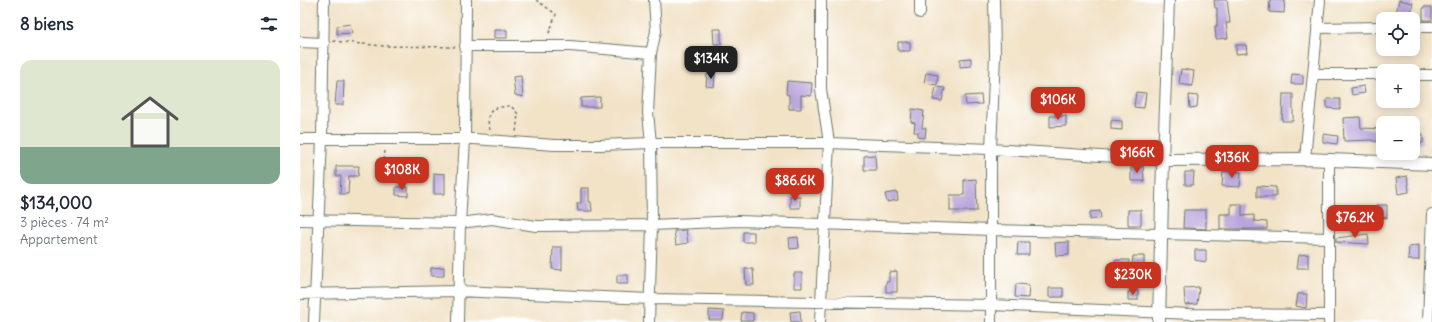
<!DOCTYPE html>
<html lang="fr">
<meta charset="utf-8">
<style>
body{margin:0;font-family:Delius,sans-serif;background:#f6f6f7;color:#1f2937;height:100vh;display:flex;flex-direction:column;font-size:15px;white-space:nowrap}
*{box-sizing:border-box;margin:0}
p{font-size:13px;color:#747a83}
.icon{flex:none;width:22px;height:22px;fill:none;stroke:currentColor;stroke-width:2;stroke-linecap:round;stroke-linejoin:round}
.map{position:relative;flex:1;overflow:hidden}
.sheet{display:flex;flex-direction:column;background:#fff;width:300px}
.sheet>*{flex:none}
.tools{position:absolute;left:1076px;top:12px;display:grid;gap:8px}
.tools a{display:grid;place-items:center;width:44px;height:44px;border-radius:8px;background:#fff;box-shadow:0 2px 10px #0003;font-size:20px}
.price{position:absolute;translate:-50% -34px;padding:0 9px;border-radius:8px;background:#c8321e;color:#fff;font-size:13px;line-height:26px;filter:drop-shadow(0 1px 2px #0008)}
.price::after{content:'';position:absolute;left:50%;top:24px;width:12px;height:9px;margin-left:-6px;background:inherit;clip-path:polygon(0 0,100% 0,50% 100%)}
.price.current{background:#222;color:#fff}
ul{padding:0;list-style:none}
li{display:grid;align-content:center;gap:8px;height:212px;padding:0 20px}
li+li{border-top:1px solid #e0e1e3}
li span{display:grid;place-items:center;height:124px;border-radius:12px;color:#555}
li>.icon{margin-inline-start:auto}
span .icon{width:72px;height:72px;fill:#fffc;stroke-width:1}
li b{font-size:17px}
h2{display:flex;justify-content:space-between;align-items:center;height:48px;padding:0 20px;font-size:17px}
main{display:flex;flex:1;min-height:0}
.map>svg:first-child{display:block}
.building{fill:#b9a6dc}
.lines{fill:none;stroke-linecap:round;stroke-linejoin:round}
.minor-casing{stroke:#697767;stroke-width:12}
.tertiary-casing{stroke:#697767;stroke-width:14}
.path{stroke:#697767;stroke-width:1.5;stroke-dasharray:3 3;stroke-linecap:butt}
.minor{stroke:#fff;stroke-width:10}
.tertiary{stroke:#fff;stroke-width:12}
</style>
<main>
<section class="sheet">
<h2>8 biens<svg class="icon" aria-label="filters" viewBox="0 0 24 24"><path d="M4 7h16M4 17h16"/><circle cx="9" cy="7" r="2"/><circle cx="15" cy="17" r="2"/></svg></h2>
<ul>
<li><span style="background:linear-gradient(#dfe7d0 70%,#7fa58c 0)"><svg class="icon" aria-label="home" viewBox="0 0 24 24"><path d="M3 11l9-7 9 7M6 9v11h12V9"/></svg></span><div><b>$134,000</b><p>3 pièces · 74 m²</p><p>Appartement</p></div></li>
</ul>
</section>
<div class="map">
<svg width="1132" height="322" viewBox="0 0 1132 322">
<rect width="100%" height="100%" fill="#fff"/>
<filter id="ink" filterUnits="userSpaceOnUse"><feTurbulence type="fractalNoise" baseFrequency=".025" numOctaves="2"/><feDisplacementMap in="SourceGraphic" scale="8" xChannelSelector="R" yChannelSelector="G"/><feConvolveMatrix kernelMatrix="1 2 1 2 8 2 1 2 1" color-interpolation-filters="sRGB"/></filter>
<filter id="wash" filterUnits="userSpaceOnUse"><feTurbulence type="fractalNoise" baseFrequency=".012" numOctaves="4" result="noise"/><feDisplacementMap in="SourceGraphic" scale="16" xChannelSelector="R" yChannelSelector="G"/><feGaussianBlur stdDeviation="0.9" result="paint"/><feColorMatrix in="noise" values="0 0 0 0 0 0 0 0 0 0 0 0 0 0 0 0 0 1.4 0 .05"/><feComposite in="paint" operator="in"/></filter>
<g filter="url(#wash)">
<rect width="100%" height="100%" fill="#f2e2c6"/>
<g id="blocks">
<path class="building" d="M914 0H927L930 23H926L928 38 916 39 915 26H917V8H915Z
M970 0H985L984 13 969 12Z
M1099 0 1113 3 1110 16 1096 13Z
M1123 7H1132V20H1123Z
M50 24 52 33 37 34V26Z
M413 29H421V44H414Z
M194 30H207V38H194Z
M598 42H610V51H598Z
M936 45H946L947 53 936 54Z
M671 58V66L660 67V59Z
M881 69 894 71 892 86 879 84Z
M626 73 638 75 637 85 624 83Z
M407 74H415L414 87 406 86Z
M992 74 1003 75V84H991Z
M221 76 223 97 215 95 213 77Z
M37 81H44L43 105H35Z
M487 81 512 83 511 96 501 95V109H489V95L486 94Z
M1064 86 1065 93 1052 95 1051 88Z
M636 87 645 88 642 101 633 100Z
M836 92 846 93 844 108 834 107Z
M983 94H993V121H982Z
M681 95 682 104 666 105 665 96Z
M889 95 898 96 897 107 890 108Z
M300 97V107H281V98Z
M1027 99H1040V109L1027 108Z
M612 109 624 111 622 128H626L625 138 618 137V132H614L615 123 611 122Z
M750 116H766V126L750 127Z
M1060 117 1061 128 1083 129V141H1072V140L1044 141 1043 118Z
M811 120 822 121V130L811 129Z
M1023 134 1038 136 1037 144 1023 142Z
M1113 134H1123V143H1113Z
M575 155 576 170H564V156Z
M36 166H59L58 176H49L48 194H40L41 176H36Z
M843 166 844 181H831V167Z
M923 171 941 172 940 187 922 186Z
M885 172H894L893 185H885Z
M134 173 145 174V194H134Z
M1107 176 1109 192 1098 194 1096 178Z
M676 179 677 211H650V195H664V180Z
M957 186 976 187V197H957Z
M96 187H108V196L96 195Z
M281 188H289V202H291L292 211H278L277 203H281Z
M597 192 598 200 587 202 585 194Z
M490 196H500V208H490Z
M931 204H942V216L954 215V221L967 222V229H920V214H931Z
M1077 205H1087V218L1076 217Z
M828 210H841V225H828Z
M884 210H906V229L883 228Z
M800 211 801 218 790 220V212Z
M386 230 388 243 376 245 374 231Z
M443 232H454V242H443Z
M1068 234 1069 244 1036 242V238Z
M498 237 499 248 490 249 489 238Z
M718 242H729V255H717Z
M769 242V255L756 256 755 243Z
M1119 245V260H1108L1109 247Z
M253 247H262V270L252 269Z
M895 250H906V262L895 260Z
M1008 254V268H997L999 255Z
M833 256H844V266L832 265Z
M815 260H829V270L814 269Z
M144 267V276H131V268Z
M445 269H453L454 285H446Z
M597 271V292H586V282H589V272Z
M494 273H502V288H494Z
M317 275H328V284H317Z
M716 284 729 285 728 298 715 297Z
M899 287 897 304 885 305 884 288Z
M749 288H763V297H749Z
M838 291V300H828V292Z
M998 294H1007L1006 308 996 306Z
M409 310 424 311 423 320H409Z
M500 311 501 322H491L490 312Z
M442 312 453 313V321H441Z"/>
</g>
</g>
<g filter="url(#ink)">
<use href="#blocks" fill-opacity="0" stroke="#697767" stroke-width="1"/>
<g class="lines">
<g class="minor-casing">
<path id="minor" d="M620 13V0
M1113 27H1132
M1017 28 1083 27
M0 42 24 43
M165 46H270L351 53
M1013 74H1083
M1113 75H1132
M0 139H174L254 145H300L351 143H529L691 149 863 160 869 0
M1005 159 1020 0
M0 220 160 223 165 139 166 0
M0 294 158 291 350 299 691 305 891 314 1029 315
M14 322 22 139 24 0
M158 322 160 223 192 219 236 226 352 225 438 221 692 230 1029 238
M349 322 352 225 351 143 348 113 351 53 356 31 354 0
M520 322 529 143 521 89V0
M691 322V149L695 55 694 0
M1029 322V160
M1128 322 1132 214"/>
</g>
<g class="tertiary-casing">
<path id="tertiary" d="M859 322 863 160 1005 159 1132 164"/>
</g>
<path class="path" d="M236 0 256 14 248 36
M33 41 83 46 155 47
M190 130C184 110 193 107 211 106L218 114 216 133
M84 166 85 148"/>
<use href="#minor" class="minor"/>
<use href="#tertiary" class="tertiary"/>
</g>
</g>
</svg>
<div class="tools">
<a><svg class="icon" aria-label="locate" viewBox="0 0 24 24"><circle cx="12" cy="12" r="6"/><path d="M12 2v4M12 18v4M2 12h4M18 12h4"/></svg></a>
<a>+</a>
<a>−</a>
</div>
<b class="price current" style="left:411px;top:80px">$134K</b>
<b class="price" style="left:758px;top:121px">$106K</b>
<b class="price" style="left:837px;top:174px">$166K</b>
<b class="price" style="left:932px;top:179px">$136K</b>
<b class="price" style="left:102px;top:191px">$108K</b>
<b class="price" style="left:495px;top:202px">$86.6K</b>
<b class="price" style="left:1055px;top:239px">$76.2K</b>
<b class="price" style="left:833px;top:296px">$230K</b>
</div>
</main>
